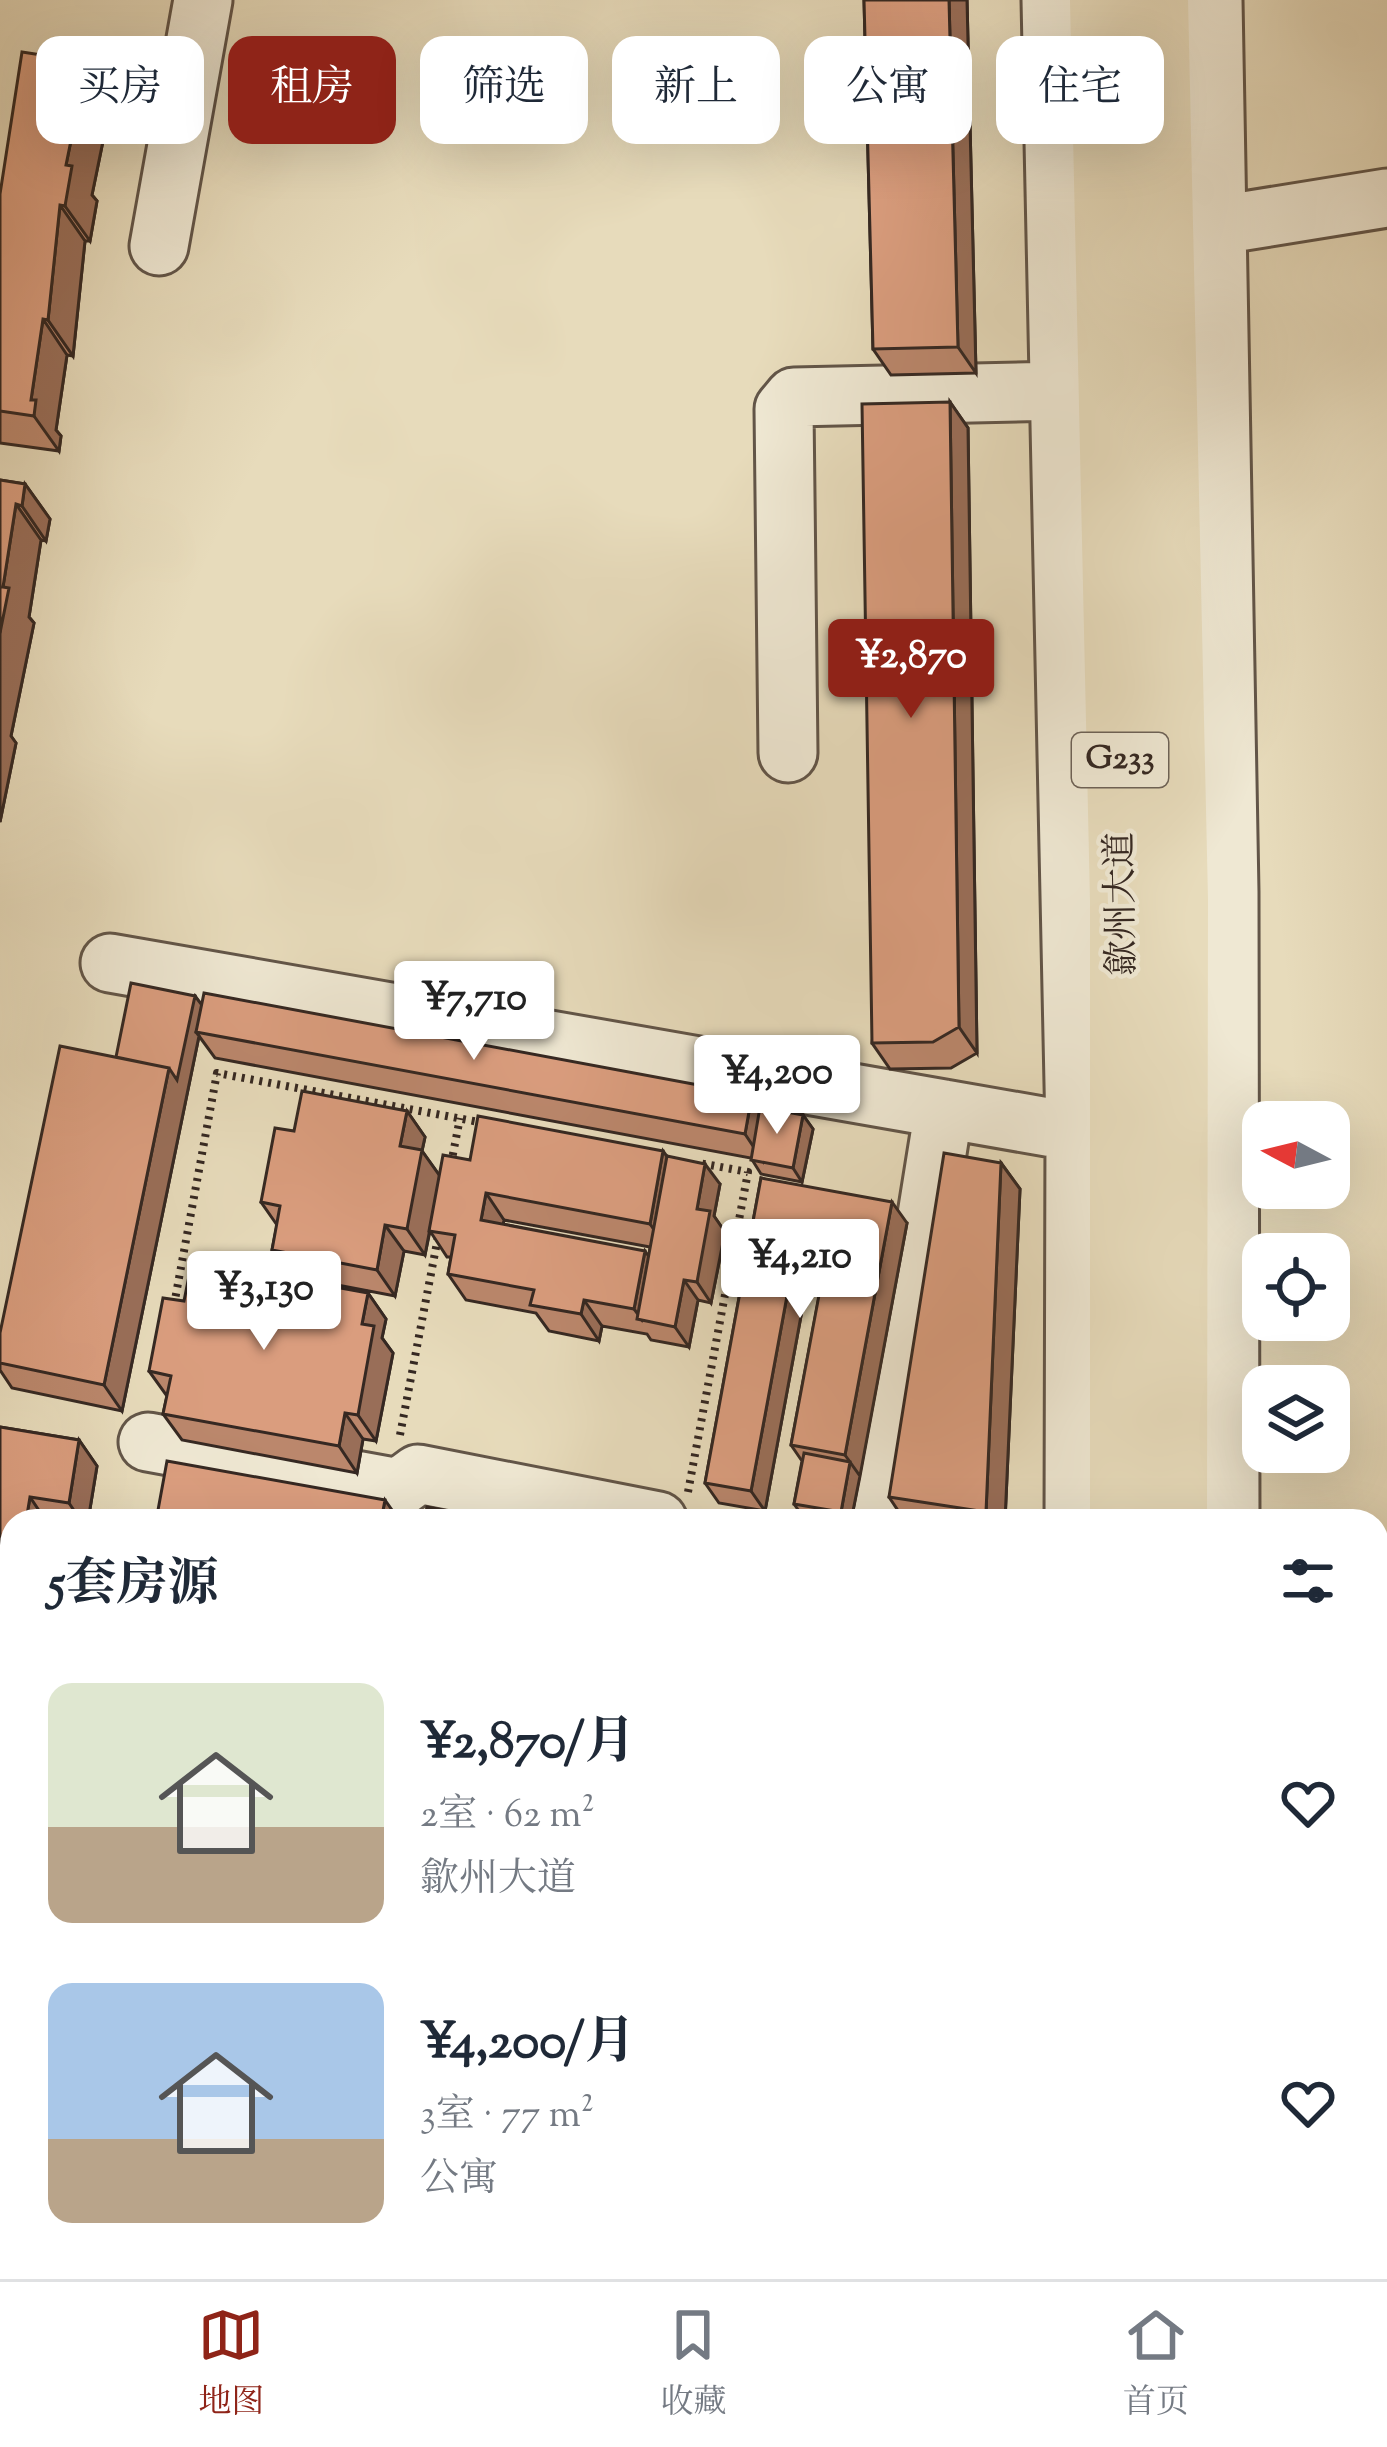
<!DOCTYPE html>
<html lang="zh">
<meta charset="utf-8">
<style>
body{margin:0;font-family:"Sorts Mill Goudy","Noto Serif SC",serif;background:#f6f6f7;color:#1f2937;height:100vh;display:flex;flex-direction:column;font-size:45px;white-space:nowrap}
*{box-sizing:border-box;margin:0}
p{font-size:39px;color:#747a83}
.icon{flex:none;width:66px;height:66px;fill:none;stroke:currentColor;stroke-width:2;stroke-linecap:round;stroke-linejoin:round}
.map{position:relative;flex:1;overflow:hidden}
.sheet{position:absolute;left:0px;top:1509px;width:1389px;height:771px;display:flex;flex-direction:column;background:#fff;border-radius:36px 36px 0 0;box-shadow:0 12px 48px #0002}
.sheet>*{flex:none}
.hud{position:absolute;left:36px;top:36px;width:1317px;height:108px;display:flex;gap:24px}
.needle{width:78px;rotate:277deg}
.fabs{position:absolute;left:1242px;top:1101px;display:grid;gap:24px}
.fabs a{display:grid;place-items:center;width:108px;height:108px;border-radius:24px;background:#fff;box-shadow:0 12px 48px #0002;font-size:60px}
.price{position:absolute;translate:-50% -102px;padding:0 27px;border-radius:12px;background:#fff;color:#222;font-size:39px;line-height:78px;filter:drop-shadow(0 3px 6px #0008)}
.price::after{content:'';position:absolute;left:50%;top:72px;width:36px;height:27px;margin-left:-18px;background:inherit;clip-path:polygon(0 0,100% 0,50% 100%)}
.price.selected{background:#8f2418;color:#fff}
ul{padding:0;list-style:none}
li{display:flex;align-items:center;gap:36px;height:300px;padding:0 48px}
li span{display:grid;place-items:center;flex:none;width:336px;height:240px;border-radius:24px;color:#555}
li>.icon{margin-inline-start:auto}
span .icon{width:144px;height:144px;fill:#fffc;stroke-width:1}
li b{font-size:51px}
h2{display:flex;justify-content:space-between;align-items:center;height:144px;padding:0 48px;font-size:51px}
.tag{padding:0 42px;border-radius:24px;background:#fff;box-shadow:0 12px 48px #0002;font-size:42px;line-height:108px}
.tag.selected{background:#8f2418;color:#fff}
.tab-bar{display:flex;justify-content:space-around;align-items:center;height:168px;border-top:3px solid #e0e1e3;background:#fff;font-size:33px;color:#747a83}
.tab-bar a{display:grid;justify-items:center;gap:6px}
.tab-bar .selected{color:#8f2418}
.map>svg:first-child{display:block}
.lines{fill:none;stroke-linecap:round;stroke-linejoin:round}
.minor-casing{stroke:#625548;stroke-width:63}
.highway-casing{stroke:#352822;stroke-width:72}
.path{stroke:#352822;stroke-width:8;stroke-dasharray:3 6;stroke-linecap:butt}
.minor{stroke:#efe8d3;stroke-width:57}
.highway{stroke:#e7dbbb;stroke-width:66}
.wall{fill:#bb876c;stroke:#352822;stroke-width:3;fill-rule:evenodd}
.shaded-wall{fill:#996e58;stroke:#352822;stroke-width:3}
.building{fill:#da9d7e;stroke:#352822;stroke-width:3}
.labels{text-anchor:middle;dominant-baseline:central;stroke-width:9;stroke-linejoin:round;paint-order:stroke}
.shield{fill:#efe8d3;stroke:#6d6257;stroke-width:3}
.shield-label{font-size:33px;font-weight:bold;fill:#352822}
.street-label{font-size:36px;fill:#352822;stroke:#efe8d3}
</style>
<div class="map">
<svg width="1387" height="2279" viewBox="0 0 1387 2279">
<rect width="100%" height="100%" fill="#e7dbbb"/>
<filter id="stains"><feTurbulence type="fractalNoise" baseFrequency=".00167" numOctaves="4"/><feColorMatrix values="0 0 0 0 .2 0 0 0 0 .09 0 0 0 0 .02 0 0 0 .5 -.17"/></filter>
<radialGradient id="worn" r=".72"><stop offset=".6" stop-color="#630" stop-opacity="0"/><stop offset="1" stop-color="#630" stop-opacity=".3"/></radialGradient>
<g class="lines">
<g class="minor-casing">
<path id="minor" d="M1051 0 1075 1131 1074 1521
M1213 0 1229 892 1230 1521
M1182 231 1387 198
M159 246 203 0
M788 753 784 409 794 397 1059 391
M110 963 1110 1138
M148 1442 399 1488 418 1474 658 1521
M878 1521 944 1109
M1377 1582 1387 1583
M843 2279V2268
M1037 2279 1038 2268
M1196 2279 1197 2268"/>
</g>
<g class="highway-casing">
<path id="highway" d="M1103 0 1123 901V1521
M1155 0 1175 900 1174 1521
M1092 2279 1093 2268
M1144 2279V2268"/>
</g>
<path class="path" d="M451 1164 460 1118
M174 1305 217 1073 484 1123
M400 1435 439 1232
M688 1492 748 1172 699 1163"/>
<use href="#minor" class="minor"/>
<use href="#highway" class="highway"/>
</g>
<path class="wall" d="M864 0H967L976 373 891 375 873 349Z
M87 62 112 97 92 195 97 201 90 241H85L73 356 67 355 56 430 61 436 59 451 0 443V194Z
M950 402 968 428 977 1053 951 1068 890 1069 872 1043Z
M0 480 25 484 50 519 46 541 41 540 29 617 34 623 11 736 16 743 0 822Z
M195 996 201 1005 752 1095 760 1107 803 1115 813 1129 802 1182 761 1174 751 1158 215 1058 199 1036 122 1411 12 1388 0 1370V1333L116 1057Z
M407 1111 425 1137 422 1151 439 1175 470 1160 667 1156 720 1184 714 1216 725 1232 711 1303 698 1300 689 1347 651 1340 647 1334 602 1326 599 1341 549 1331 536 1313 466 1300 448 1274 451 1257H447L430 1231 425 1255 404 1251 395 1296 290 1276 272 1250 277 1225 261 1202 294 1131ZM504 1220 650 1247 649 1257 503 1224Z
M1001 1163 1020 1189 1005 1521H905L889 1497Z
M761 1178 907 1223 851 1521H821L804 1518 794 1504 802 1461 791 1445 822 1281 808 1278 765 1511 719 1503 705 1483Z
M368 1293 386 1319 382 1338 393 1353 376 1441 363 1439 357 1473 182 1440 163 1414 167 1396 149 1371 184 1301Z
M0 1427 79 1440 97 1466 88 1521H12V1750L0 1822Z
M1377 1600H1387V2165H1377Z
M902 2268H948V2272Z"/>
<path class="shaded-wall" d="M949 0H967L976 373 958 347Z
M87 62 112 97 92 195 97 201 90 241 65 206 66 165Z
M60 205 85 241 73 356 48 320Z
M43 319 67 355 56 430 61 436 59 451 34 416 31 400Z
M950 402 968 428 977 1053 959 1027Z
M25 484 50 519 46 541 22 506Z
M16 504 41 540 29 617 34 623 11 736 16 743 0 822V633L3 587Z
M195 996 205 1009 196 1032 199 1036 122 1411 104 1385 169 1068Z
M752 1095 770 1121 763 1161 745 1134Z
M407 1111 425 1137 422 1151 440 1176 425 1255 407 1229 400 1146Z
M803 1115 813 1129 802 1182 793 1168Z
M663 1151 682 1177 668 1250 650 1224Z
M1001 1163 1020 1189 1005 1521H992L986 1512Z
M705 1164 720 1184 714 1216 725 1232 711 1303 697 1282V1209Z
M486 1193 504 1220 499 1246 481 1220Z
M892 1202 907 1223 860 1476 845 1455Z
M385 1225 404 1251 395 1296 377 1270Z
M645 1251 663 1277 642 1320 634 1309Z
M794 1258 808 1278 765 1511 751 1491Z
M684 1280 698 1300 689 1347 675 1327Z
M368 1293 386 1319 382 1338 393 1353 376 1441 358 1415 362 1324Z
M584 1300 602 1326 599 1341 581 1314Z
M345 1413 363 1439 357 1473 339 1446Z
M79 1440 97 1466 88 1521H81L69 1503Z
M850 1462 860 1476 851 1521H847L841 1512Z
M30 1497 46 1521H26Z
M385 1500 399 1520V1521H381Z
M12 1609V1750L0 1822V1684Z"/>
<path class="building" d="M864 0H949L958 347 873 349Z
M22 52 87 62 66 165 72 166 65 206 60 205 48 320 43 319 31 400H36L34 416 0 411V194Z
M950 402 959 1027 933 1042 872 1043 862 404Z
M0 480 25 484 22 506 16 504 3 587 9 588 0 633Z
M131 983 195 996 177 1080 169 1068 116 1057Z
M204 993 752 1095 745 1134 196 1032Z
M60 1046 169 1068 104 1385 0 1363V1333Z
M302 1091 407 1111 400 1146 422 1150 407 1229 385 1225 377 1270 272 1250 280 1206 261 1202 275 1128 294 1131Z
M760 1107 803 1115 793 1168 751 1160Z
M478 1116 663 1151 650 1224 486 1193 481 1220 645 1251 634 1309 584 1300 581 1314 530 1305 534 1290 448 1274 455 1235 429 1231 443 1155 470 1160Z
M944 1153 1001 1163 986 1512 889 1497Z
M667 1156 705 1164 697 1209 710 1211 697 1282 684 1280 675 1327 637 1319Z
M761 1178 892 1202 845 1455 791 1445 825 1263 794 1258 751 1491 705 1483Z
M192 1261 368 1293 362 1324 374 1326 358 1415 345 1413 339 1446 163 1414 171 1376 149 1371 163 1298 184 1301Z
M0 1427 79 1440 69 1503 30 1497 26 1521H12V1609L0 1684Z
M804 1453 850 1462 841 1512 794 1504Z
M167 1461 385 1500 381 1521H156Z
M427 1507 503 1521H424Z
M1377 1600H1387V2140L1377 2139Z
M1377 2212 1387 2213V2279H1308L1309 2268H1377Z"/>
<g class="labels">
<rect class="shield" x="1072" y="733" width="96" height="54" rx="9"/>
<g class="shield-label">
<text x="1120" y="760">G233</text>
</g>
<g class="street-label">
<text transform="translate(1123 904) rotate(-91)">歙州大道</text>
</g>
</g>
<rect width="100%" height="100%" filter="url(#stains)"/>
<rect width="100%" height="100%" fill="url(#worn)"/>
</svg>
<div class="fabs">
<a><svg class="needle" viewBox="-14 -14 28 28"><path d="M0-13l5 13h-10z" fill="#e53935"/><path d="M0 13l5-13h-10z" fill="#747a83"/></svg></a>
<a><svg class="icon" aria-label="locate" viewBox="0 0 24 24"><circle cx="12" cy="12" r="6"/><path d="M12 2v4M12 18v4M2 12h4M18 12h4"/></svg></a>
<a><svg class="icon" aria-label="layers" viewBox="0 0 24 24"><path d="M12 4l9 5-9 5-9-5zM3 14l9 5 9-5"/></svg></a>
</div>
<b class="price selected" style="left:911px;top:721px">¥2,870</b>
<b class="price" style="left:474px;top:1063px">¥7,710</b>
<b class="price" style="left:777px;top:1137px">¥4,200</b>
<b class="price" style="left:800px;top:1321px">¥4,210</b>
<b class="price" style="left:264px;top:1353px">¥3,130</b>
<div class="hud">
<a class="tag">买房</a>
<a class="tag selected">租房</a>
<a class="tag">筛选</a>
<a class="tag">新上</a>
<a class="tag">公寓</a>
<a class="tag">住宅</a>
</div>
<section class="sheet">
<h2>5套房源<svg class="icon" aria-label="filters" viewBox="0 0 24 24"><path d="M4 7h16M4 17h16"/><circle cx="9" cy="7" r="2"/><circle cx="15" cy="17" r="2"/></svg></h2>
<ul>
<li><span style="background:linear-gradient(#dfe7d0 60%,#b9a48a 0)"><svg class="icon" aria-label="home" viewBox="0 0 24 24"><path d="M3 11l9-7 9 7M6 9v11h12V9"/></svg></span><div><b>¥2,870/月</b><p>2室 · 62 m²</p><p>歙州大道</p></div><svg class="icon" aria-label="heart" viewBox="0 0 24 24"><path d="M12 20l-8-8c-3-5 5-10 8-4 3-6 11-1 8 4z"/></svg></li>
<li><span style="background:linear-gradient(#a9c7e8 65%,#b9a48a 0)"><svg class="icon" aria-label="home" viewBox="0 0 24 24"><path d="M3 11l9-7 9 7M6 9v11h12V9"/></svg></span><div><b>¥4,200/月</b><p>3室 · 77 m²</p><p>公寓</p></div><svg class="icon" aria-label="heart" viewBox="0 0 24 24"><path d="M12 20l-8-8c-3-5 5-10 8-4 3-6 11-1 8 4z"/></svg></li>
</ul>
</section>
</div>
<nav class="tab-bar">
<a class="selected"><svg class="icon" aria-label="map" viewBox="0 0 24 24"><path d="M3 6l6-2 6 2 6-2v14l-6 2-6-2-6 2zM9 4v14M15 6v14"/></svg>地图</a>
<a><svg class="icon" aria-label="saved" viewBox="0 0 24 24"><path d="M7 4h10v16l-5-4-5 4z"/></svg>收藏</a>
<a><svg class="icon" aria-label="home" viewBox="0 0 24 24"><path d="M3 11l9-7 9 7M6 9v11h12V9"/></svg>首页</a>
</nav>
